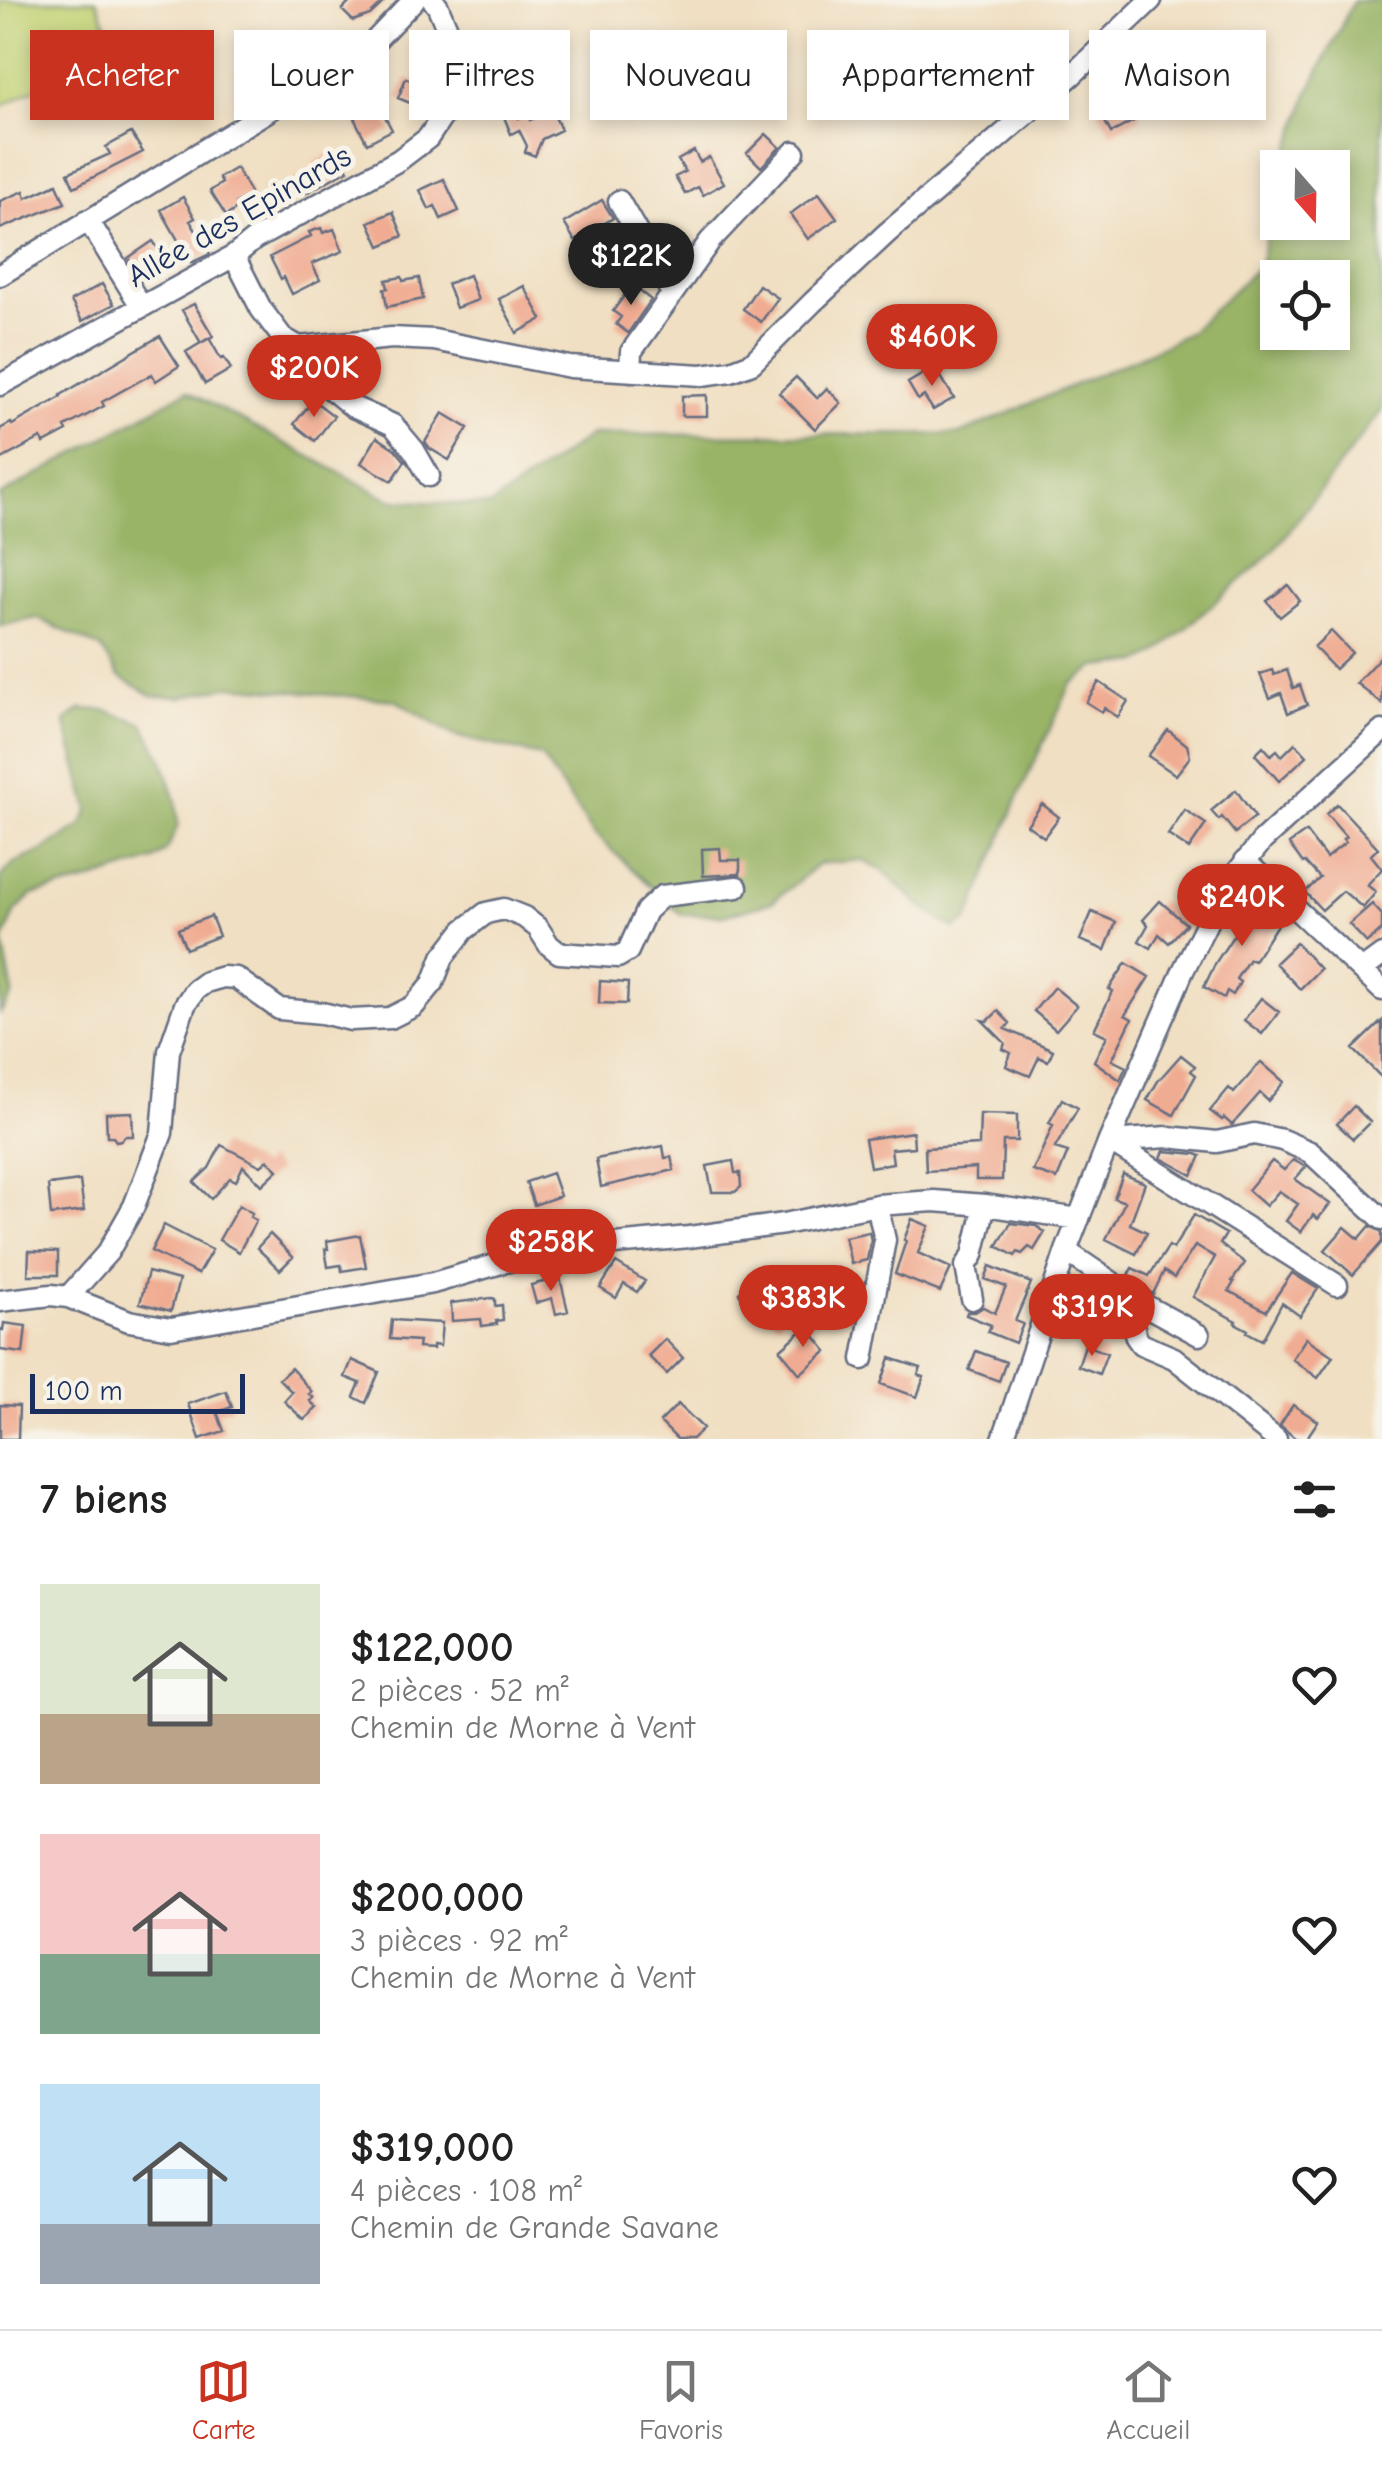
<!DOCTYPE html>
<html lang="fr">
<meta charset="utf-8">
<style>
body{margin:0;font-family:"Comic Neue",sans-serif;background:#f2f2f2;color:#222;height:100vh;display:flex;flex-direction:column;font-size:38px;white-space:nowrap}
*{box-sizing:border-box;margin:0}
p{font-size:32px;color:#767676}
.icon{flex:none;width:55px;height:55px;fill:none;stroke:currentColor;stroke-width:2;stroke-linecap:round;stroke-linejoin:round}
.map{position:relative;height:1439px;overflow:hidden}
.sheet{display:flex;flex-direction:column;background:#fff;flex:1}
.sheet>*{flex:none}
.guide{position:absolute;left:30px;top:30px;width:1322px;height:90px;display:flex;gap:20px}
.needle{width:65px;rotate:160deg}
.fabs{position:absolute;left:1260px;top:150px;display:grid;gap:20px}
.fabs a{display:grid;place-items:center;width:90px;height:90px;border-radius:0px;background:#fff;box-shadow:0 5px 15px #0003;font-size:50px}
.scale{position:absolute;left:30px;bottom:25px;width:215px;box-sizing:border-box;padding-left:10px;border:5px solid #1b2f5e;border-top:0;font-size:28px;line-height:35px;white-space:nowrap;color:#1b2f5e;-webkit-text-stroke:8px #f7f3e8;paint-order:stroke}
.price{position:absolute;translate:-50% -85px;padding:0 22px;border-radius:35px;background:#c8321e;color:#fff;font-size:32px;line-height:65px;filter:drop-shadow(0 2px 5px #0008)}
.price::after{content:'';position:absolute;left:50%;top:60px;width:30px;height:22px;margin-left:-15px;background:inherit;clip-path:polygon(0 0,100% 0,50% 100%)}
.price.selected{background:#222;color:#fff}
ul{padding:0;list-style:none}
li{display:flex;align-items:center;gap:30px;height:250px;padding:0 40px}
li span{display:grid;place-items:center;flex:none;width:280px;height:200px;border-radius:0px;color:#555}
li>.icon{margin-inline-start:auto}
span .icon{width:120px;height:120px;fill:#fffc;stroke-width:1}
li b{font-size:42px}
h2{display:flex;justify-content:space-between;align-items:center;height:120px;padding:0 40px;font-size:42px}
.pill{padding:0 35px;border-radius:0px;background:#fff;box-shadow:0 5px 15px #0003;font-size:35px;line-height:90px}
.pill.selected{background:#c8321e;color:#fff}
.tab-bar{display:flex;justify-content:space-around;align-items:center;height:140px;border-top:2px solid #e0e0e0;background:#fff;font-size:28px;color:#767676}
.tab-bar a{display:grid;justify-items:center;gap:5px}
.tab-bar .selected{color:#c8321e}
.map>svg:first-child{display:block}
.green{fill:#c2d274;stroke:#6e8069;stroke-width:2.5}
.forest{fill:#99b466;stroke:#5a7262;stroke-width:2.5;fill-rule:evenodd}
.building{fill:#f0ac92}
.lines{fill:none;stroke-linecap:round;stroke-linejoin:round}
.minor-casing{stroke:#666d81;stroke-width:25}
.minor{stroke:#fff;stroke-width:20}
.labels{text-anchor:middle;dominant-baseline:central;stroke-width:10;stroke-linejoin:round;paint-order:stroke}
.street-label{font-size:32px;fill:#1b2f5e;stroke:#f7f3e8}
</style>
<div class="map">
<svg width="1382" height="1439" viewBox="0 0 1382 1439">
<rect width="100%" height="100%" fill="#f7f3e8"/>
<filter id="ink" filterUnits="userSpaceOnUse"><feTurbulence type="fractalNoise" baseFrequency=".01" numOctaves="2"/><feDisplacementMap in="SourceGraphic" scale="20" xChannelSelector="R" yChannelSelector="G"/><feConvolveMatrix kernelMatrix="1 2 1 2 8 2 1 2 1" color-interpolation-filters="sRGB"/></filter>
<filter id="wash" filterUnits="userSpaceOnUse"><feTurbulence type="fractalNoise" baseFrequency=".0048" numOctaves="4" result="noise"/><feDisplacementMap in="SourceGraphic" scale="40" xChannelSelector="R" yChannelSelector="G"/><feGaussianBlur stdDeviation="2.25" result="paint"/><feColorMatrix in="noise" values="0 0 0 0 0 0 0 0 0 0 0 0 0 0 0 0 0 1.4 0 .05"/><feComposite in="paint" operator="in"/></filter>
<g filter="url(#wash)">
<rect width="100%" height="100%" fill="#f0dfc2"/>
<path class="green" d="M0 0H96L115 46 0 107Z"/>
<path class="forest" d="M1354 0H1382V410L1273 552 1156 654 1140 662 1096 667 1071 684 1022 788 968 920 955 929 944 923 919 904 882 870 861 860 819 864 772 902 724 915 681 914 594 834 541 756 455 736 395 700 230 686 182 697 153 696 119 676 101 648 37 618 0 626V496L187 391 391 500 490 506 591 435 960 434 1150 352 1190 332 1260 265 1277 186 1278 222H1332V168L1284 167 1309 92ZM1278 278H1332V332H1278Z
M82 709 104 710 143 723 162 758 176 801 178 825 167 850 154 860 89 881 32 895 15 912 3 942 13 994 0 1013V877L14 863 42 851 81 826 89 810 65 721Z"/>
<g id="blocks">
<path class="building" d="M352 0H386L370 15 353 21 342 10Z
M519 48 531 79 504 90 492 58Z
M406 78 433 89 425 109 398 98Z
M1123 83 1141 117 1111 133 1093 99Z
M376 107H380L392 130 367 143 355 120 356 117Z
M552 110 561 130 542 139 535 156 525 152 527 146 519 130 511 134 504 117 517 111 519 118 528 114 530 120Z
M131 133 143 152 74 187 68 173 110 154 106 147Z
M766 134 780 147 761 167 747 153Z
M694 151 700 162 709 157 724 183 703 195 698 187 685 194 675 177 685 172 678 160Z
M333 153 336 159 341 157 348 170 302 195 294 181 316 169 313 164Z
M236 168 251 194 236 203 238 208 226 216 210 191 222 183 219 178Z
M444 179 459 211 441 219 435 206 429 209 420 190Z
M57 184 65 203 0 229V201L24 191 26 198Z
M819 193 837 218 808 239 790 214Z
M183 197 195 218 190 221 210 254 191 263 161 210Z
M602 200 613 218 575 241 564 223Z
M393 212 403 236 380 246 369 222Z
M321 228 323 233 334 229 343 251 312 264 320 280 292 294 284 277 281 279 270 257 311 236 309 232Z
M153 241 168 264 142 281 128 258Z
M469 275 478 300 456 308 447 284Z
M402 277 403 281 419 278 423 299 387 307 384 289 388 288 386 280Z
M102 284 114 304 82 321 71 301Z
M632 285 651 300 628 333 616 324 621 317 613 311Z
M759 285 778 298 761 322 743 309Z
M524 286 542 319 517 333 499 299Z
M194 304 213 336 201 343 182 310Z
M906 329 916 348 910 351 912 356 902 361 899 357 888 362 878 343Z
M160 336 179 366 156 381 152 374 102 402 104 406 65 427 67 431 44 443 41 438 0 460V429L11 423 12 425 61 397V395Z
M209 338 221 359 224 358 231 369 205 384 186 352Z
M935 367 954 398 933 410 924 396 918 400 908 383Z
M796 377 817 398 827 388 841 403 815 429 779 393Z
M707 395V416H682V396Z
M313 400 334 416 315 441 294 424Z
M443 413 468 428 449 460 429 448 425 442Z
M377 437 395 449 405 461 392 481 361 463Z
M1288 585 1300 601 1280 617 1267 601Z
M1331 631 1352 653 1335 669 1314 647Z
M1382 655V704L1356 683Z
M1272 670 1274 675 1287 670 1293 688 1300 685 1307 705 1288 713 1281 693 1270 698 1260 674Z
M1099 682 1128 701 1118 717 1104 708 1102 712 1086 702Z
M1168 730 1187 745 1190 757 1176 775 1148 756Z
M1295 743 1307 756 1279 781 1255 754 1263 746 1271 755 1277 750 1282 756Z
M1236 790 1255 817 1235 833 1222 817 1219 820 1211 811Z
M1042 804 1059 817 1044 837 1027 825Z
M1337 804 1378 848 1371 855 1382 869 1367 885 1376 892 1363 908 1343 891 1322 910 1305 892 1320 878 1305 862 1303 863 1289 844 1306 832 1326 858 1346 842 1343 839 1346 837 1326 814Z
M1185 810 1206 824 1189 849 1168 835Z
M720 848 721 860H740V874L703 876 702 849Z
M1160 901 1186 924 1169 943 1159 934 1151 948 1139 941 1148 925 1143 920Z
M1256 901 1282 917 1254 961 1249 959 1236 979 1240 982 1233 995 1227 991 1224 998 1204 987 1216 962Z
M1372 904 1382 915V930L1367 943 1349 924Z
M1092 912 1116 922 1105 950 1080 940Z
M211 916 219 936 186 949 178 929Z
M1296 943 1320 969 1300 989 1275 963Z
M1126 963 1149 977 1125 1015 1132 1019 1112 1060 1126 1067 1120 1080 1094 1061 1107 1036 1094 1030 1113 991 1109 989Z
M600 981 628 983 627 1004 599 1003Z
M1054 987 1077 1006 1056 1030 1034 1011Z
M1261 998 1279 1012 1262 1034 1244 1020Z
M998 1011 1010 1023 1005 1029 1053 1050 1048 1061 1039 1057 1030 1076 1006 1066 1011 1053 1003 1049 1005 1043 982 1020 988 1021Z
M1382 1021V1078L1353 1049Z
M1181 1055 1195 1066 1191 1071 1196 1075 1174 1115 1147 1100 1158 1081Z
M1261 1062 1284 1082 1268 1101 1260 1093 1232 1125 1224 1118 1222 1120 1210 1111 1229 1088 1234 1093Z
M1062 1099 1078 1108 1055 1148 1068 1152 1057 1179 1033 1171 1053 1125 1049 1123Z
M1354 1106 1370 1122 1353 1139 1337 1124Z
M132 1112 133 1136H125L121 1140 116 1141 113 1137H107L106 1113Z
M980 1114 1017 1115V1141H1003L1002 1180H976V1168L926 1171 925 1148 979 1145Z
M913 1132 914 1147 891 1149 893 1163 870 1167 865 1139Z
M221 1145 261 1166 268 1160 278 1170 262 1185 243 1166 236 1181 230 1178 211 1199 194 1182 209 1168Z
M663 1146 665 1158 671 1157 674 1170 601 1187 596 1159Z
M1164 1151 1196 1154 1201 1156 1192 1175 1161 1158Z
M1293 1160 1306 1167 1295 1179 1330 1204 1318 1219 1313 1215 1301 1232 1286 1221 1298 1204 1279 1191 1266 1206 1248 1190 1272 1161 1284 1170Z
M733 1161 735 1173H740L741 1187 735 1192H712L707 1166Z
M552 1173 560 1196 534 1205 526 1182Z
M1123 1174 1145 1183 1130 1224 1147 1232 1136 1254 1106 1239 1125 1202 1114 1198Z
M80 1181 84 1211 51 1215 48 1185Z
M239 1205 252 1213 250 1217 256 1220 239 1252 219 1240Z
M1194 1215 1226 1234 1220 1244 1245 1263 1232 1281 1234 1282 1229 1291 1266 1311 1292 1273 1318 1289 1300 1316 1282 1303 1262 1340 1247 1332 1248 1330 1235 1323 1236 1321 1193 1297 1215 1257 1195 1246 1174 1278 1164 1271 1153 1294 1127 1278 1132 1268 1149 1276 1169 1246 1173 1249Z
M912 1219 929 1226 918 1253 951 1268 940 1292 895 1274 906 1241 904 1240Z
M1011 1223 1036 1226 1045 1232 1034 1250 1029 1247 1022 1254 1018 1252 1015 1256 997 1246Z
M164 1225 212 1250 198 1274 151 1251Z
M1370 1226 1382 1232V1242L1353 1275 1325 1250 1345 1227 1359 1239Z
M869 1232 871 1240 867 1260 851 1264 845 1237Z
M270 1234 293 1257 280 1270 257 1248Z
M360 1235 366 1267 342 1271 341 1265 328 1267 325 1249H328L327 1241Z
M29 1251 58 1252V1275H28Z
M616 1263 645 1281 637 1292 624 1284 616 1298 600 1288Z
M990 1266 1031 1283 1015 1321 1023 1324 1015 1343 988 1332 991 1325 966 1315 967 1312H975L983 1307 995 1313 1006 1287 985 1279Z
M148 1272 179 1280 171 1311 140 1303Z
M763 1274 780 1295 772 1302 786 1314 778 1323 762 1310 756 1314 739 1293Z
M560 1278 568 1311 556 1314 552 1298 536 1303 531 1285Z
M1076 1290 1096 1296 1088 1325 1067 1319Z
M492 1298 495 1299V1306L502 1305 503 1320 496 1321 497 1324 482 1326 481 1319 452 1321 451 1303Z
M392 1320 442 1323 440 1346 433 1345V1349L418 1348 419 1341 390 1339Z
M4 1323 26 1326 23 1353 0 1350V1329L3 1330Z
M805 1328H808L827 1351 800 1374 780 1350Z
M1306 1338 1333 1356 1318 1378 1292 1359Z
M665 1339 683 1358 667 1374 648 1356Z
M1085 1345 1107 1353 1099 1374 1078 1366Z
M976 1351 1006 1362 999 1381 969 1370Z
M890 1358 921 1368 918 1375 924 1377 917 1397 881 1384Z
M352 1360 379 1372 366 1403 354 1397 360 1383 345 1377Z
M291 1368 312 1392 309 1394 314 1398 310 1401 317 1408 304 1420 284 1401 292 1392 279 1379Z
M226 1391 232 1407 217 1412 224 1431 200 1439 188 1404Z
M678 1404 703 1428 692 1439H677L660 1422Z
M0 1405 19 1406 18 1439H0Z
M1293 1405 1318 1421 1306 1439H1296L1280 1425Z"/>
</g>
</g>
<g filter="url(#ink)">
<use href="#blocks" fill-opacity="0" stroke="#666d81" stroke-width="2.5"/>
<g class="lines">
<g class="minor-casing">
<path id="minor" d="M619 201 672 293
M88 220 141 306
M234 256 261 309 282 337 299 347 392 338 434 340 570 367 702 375 731 371 752 363 813 302 887 233 1071 76 1151 0
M0 275 343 65 370 46 414 0
M299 347 298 358 310 372 353 407 393 425 414 450 429 476
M630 371 631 352 710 241 794 152
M0 385 234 256 255 239 399 160 428 138 444 114 452 87 448 31 438 7 433 0
M1245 861 1382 990
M1363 969 1382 955
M1109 1141 1168 1137 1217 1142 1254 1134 1282 1140 1310 1152 1382 1219
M1109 1141 1337 1285
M1066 1251 1110 1281 1126 1295 1136 1337 1141 1344 1174 1358 1276 1439
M1126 1295 1199 1335
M68 1297 108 1252 134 1206 162 1133 169 1051 185 1005 195 990 206 982 223 977 236 978 279 1009 322 1013 351 1020 390 1018 414 1006 433 983 443 957 464 930 486 913 504 909 524 917 538 928 549 945 559 953 618 957 628 951 646 911 662 896 737 887
M972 1299 966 1266 973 1255 985 1205
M0 1301 51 1295 68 1297 129 1321 171 1328 433 1283 505 1262 572 1248 689 1237 784 1224 877 1205 934 1201 985 1205 1079 1219
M863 1359 885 1240 877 1205
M1003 1439 1066 1251 1109 1141 1183 971 1223 890 1262 841 1382 731"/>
</g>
<use href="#minor" class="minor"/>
</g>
</g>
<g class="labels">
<g class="street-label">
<text transform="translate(239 216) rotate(-30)">Allée des Epinards</text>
</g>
</g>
</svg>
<div class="fabs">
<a><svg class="needle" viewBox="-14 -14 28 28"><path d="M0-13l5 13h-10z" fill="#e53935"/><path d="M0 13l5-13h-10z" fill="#767676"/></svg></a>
<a><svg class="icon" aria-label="locate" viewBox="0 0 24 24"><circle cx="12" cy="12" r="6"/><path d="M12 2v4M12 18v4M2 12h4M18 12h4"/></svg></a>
</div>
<div class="scale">100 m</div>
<b class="price selected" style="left:631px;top:308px">$122K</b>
<b class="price" style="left:932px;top:389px">$460K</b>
<b class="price" style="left:314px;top:420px">$200K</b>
<b class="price" style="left:1242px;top:949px">$240K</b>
<b class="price" style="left:551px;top:1294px">$258K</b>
<b class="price" style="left:803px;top:1350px">$383K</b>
<b class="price" style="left:1092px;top:1359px">$319K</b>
<div class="guide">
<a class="pill selected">Acheter</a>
<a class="pill">Louer</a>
<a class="pill">Filtres</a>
<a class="pill">Nouveau</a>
<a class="pill">Appartement</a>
<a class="pill">Maison</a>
</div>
</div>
<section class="sheet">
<h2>7 biens<svg class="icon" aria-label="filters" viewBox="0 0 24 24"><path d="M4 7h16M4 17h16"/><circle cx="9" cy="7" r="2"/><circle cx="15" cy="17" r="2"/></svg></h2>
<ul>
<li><span style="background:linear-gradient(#dfe7d0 65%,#b9a48a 0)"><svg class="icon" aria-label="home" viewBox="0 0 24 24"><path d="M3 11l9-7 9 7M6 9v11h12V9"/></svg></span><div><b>$122,000</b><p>2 pièces · 52 m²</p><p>Chemin de Morne à Vent</p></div><svg class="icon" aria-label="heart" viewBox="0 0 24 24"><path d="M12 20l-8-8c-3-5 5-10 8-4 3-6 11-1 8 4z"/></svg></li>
<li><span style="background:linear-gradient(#f6c9c9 60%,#7fa58c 0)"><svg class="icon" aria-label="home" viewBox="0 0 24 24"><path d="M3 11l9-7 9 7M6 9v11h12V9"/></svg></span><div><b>$200,000</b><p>3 pièces · 92 m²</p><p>Chemin de Morne à Vent</p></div><svg class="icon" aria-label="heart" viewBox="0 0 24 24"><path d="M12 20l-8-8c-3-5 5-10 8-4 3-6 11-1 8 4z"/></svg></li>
<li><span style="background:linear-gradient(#bfe0f5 70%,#9aa5b1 0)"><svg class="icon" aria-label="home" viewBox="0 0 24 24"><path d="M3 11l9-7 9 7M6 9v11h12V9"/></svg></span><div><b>$319,000</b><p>4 pièces · 108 m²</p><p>Chemin de Grande Savane</p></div><svg class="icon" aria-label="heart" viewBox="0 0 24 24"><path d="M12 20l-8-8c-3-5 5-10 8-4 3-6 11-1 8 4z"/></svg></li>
</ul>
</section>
<nav class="tab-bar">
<a class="selected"><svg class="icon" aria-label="map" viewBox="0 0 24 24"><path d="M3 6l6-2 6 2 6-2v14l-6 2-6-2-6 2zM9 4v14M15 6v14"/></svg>Carte</a>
<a><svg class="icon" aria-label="saved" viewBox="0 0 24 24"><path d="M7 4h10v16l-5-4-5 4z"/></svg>Favoris</a>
<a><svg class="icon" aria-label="home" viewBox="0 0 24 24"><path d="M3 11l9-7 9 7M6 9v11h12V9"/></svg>Accueil</a>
</nav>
